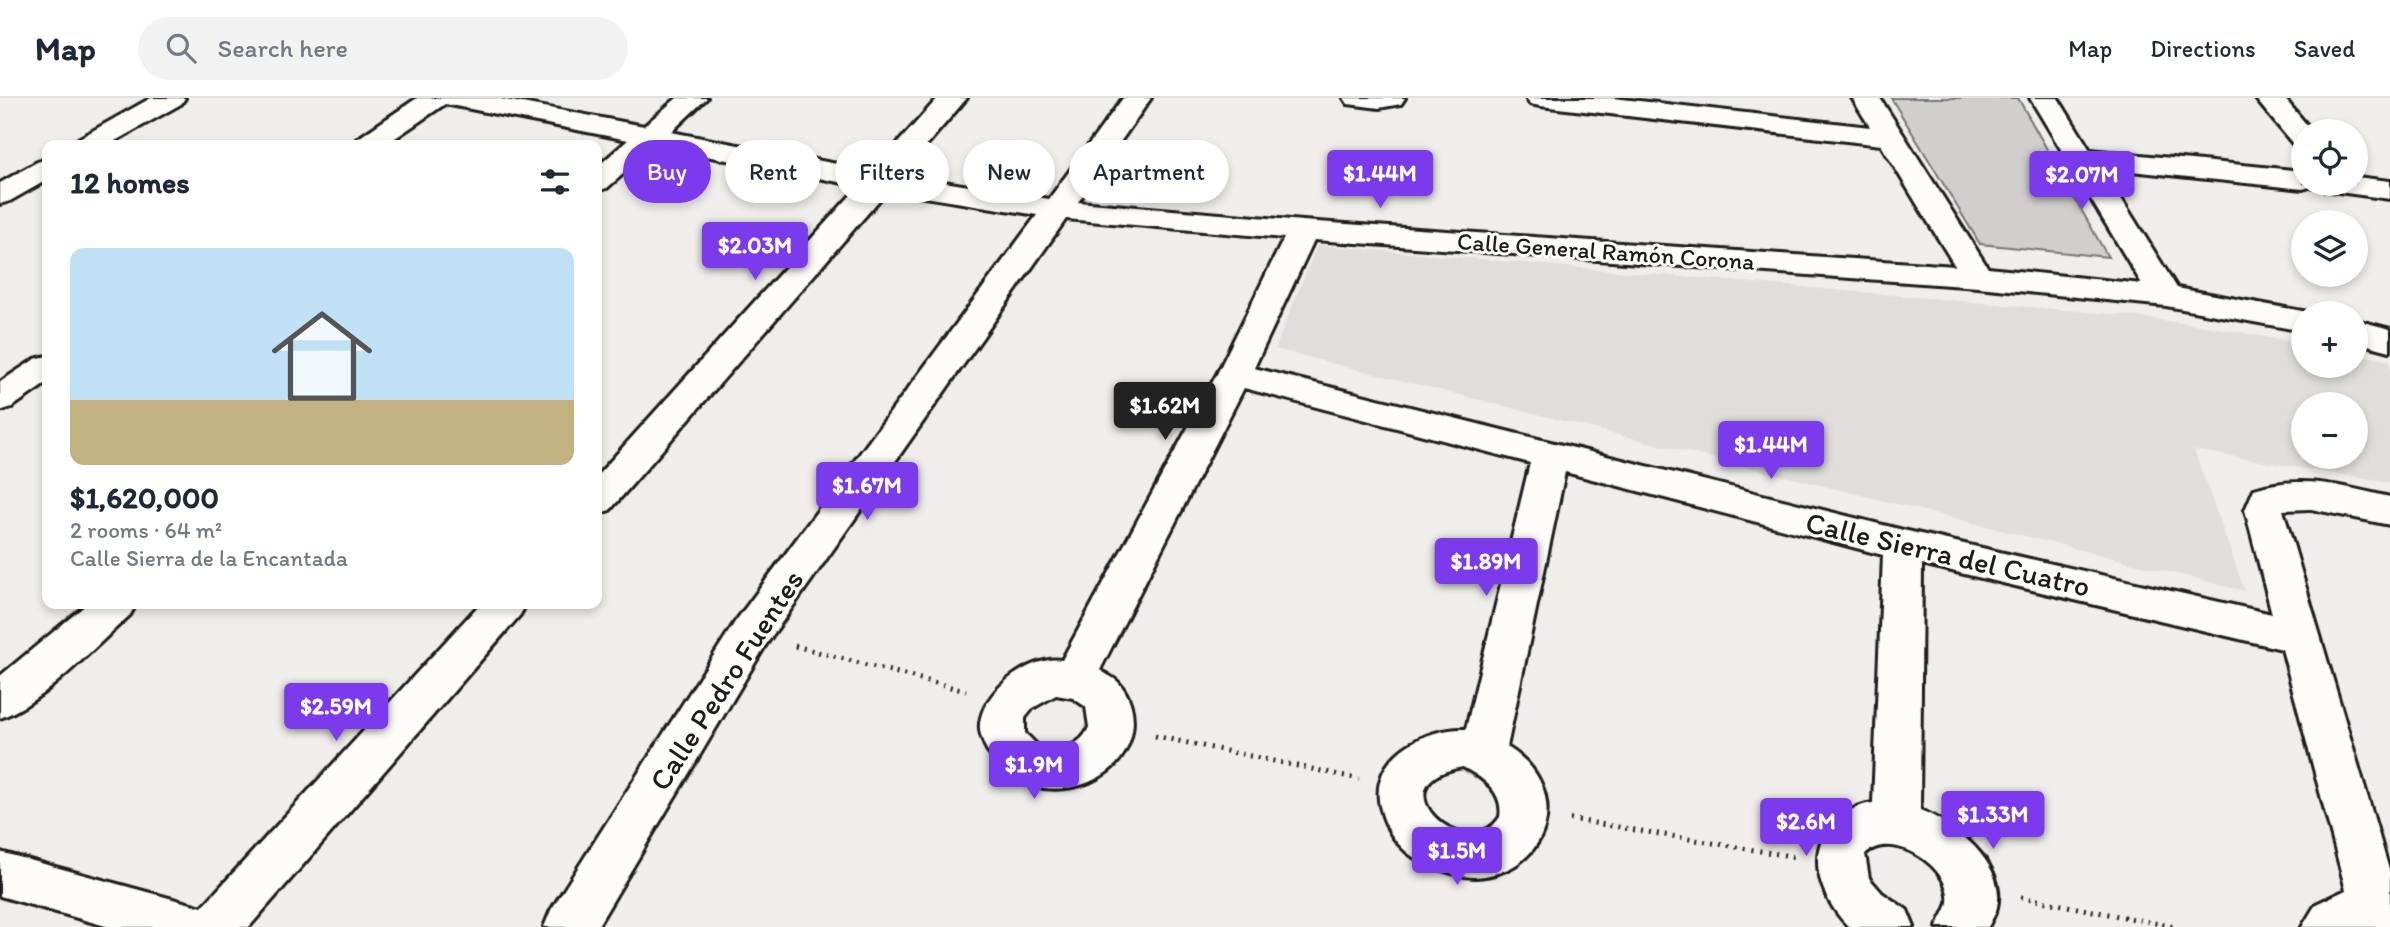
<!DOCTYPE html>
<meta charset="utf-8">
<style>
body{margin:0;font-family:Itim,sans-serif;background:#f2f2f3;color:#1f2937;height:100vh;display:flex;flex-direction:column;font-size:26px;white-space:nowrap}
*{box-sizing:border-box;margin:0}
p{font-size:23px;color:#747a83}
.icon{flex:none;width:38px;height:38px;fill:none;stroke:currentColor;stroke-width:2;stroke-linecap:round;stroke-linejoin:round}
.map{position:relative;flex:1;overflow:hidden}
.drawer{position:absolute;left:42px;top:42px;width:560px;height:469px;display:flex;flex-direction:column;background:#fff;border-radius:14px;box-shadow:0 4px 10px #0003}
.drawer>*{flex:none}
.hud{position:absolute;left:623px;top:42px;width:665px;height:63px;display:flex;gap:14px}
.fabs{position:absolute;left:2291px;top:21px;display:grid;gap:14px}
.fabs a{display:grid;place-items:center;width:77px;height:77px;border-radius:50%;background:#fff;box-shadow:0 4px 10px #0003;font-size:35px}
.price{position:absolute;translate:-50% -60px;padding:0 16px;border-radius:7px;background:#7c3aed;color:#fff;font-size:23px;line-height:46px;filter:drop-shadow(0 2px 4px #0008)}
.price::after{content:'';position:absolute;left:50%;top:42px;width:21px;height:16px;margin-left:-10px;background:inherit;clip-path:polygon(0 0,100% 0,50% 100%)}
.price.selected{background:#222;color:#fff}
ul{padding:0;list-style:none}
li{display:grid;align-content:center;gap:14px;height:371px;padding:0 28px}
li span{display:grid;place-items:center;height:217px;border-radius:14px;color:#555}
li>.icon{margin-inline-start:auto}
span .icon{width:126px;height:126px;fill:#fffc;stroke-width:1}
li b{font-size:30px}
h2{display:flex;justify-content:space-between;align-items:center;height:84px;padding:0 28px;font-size:30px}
.pill{padding:0 24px;border-radius:32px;background:#fff;box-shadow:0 4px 10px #0003;font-size:24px;line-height:63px}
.pill.selected{background:#7c3aed;color:#fff}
header{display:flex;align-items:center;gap:42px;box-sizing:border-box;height:98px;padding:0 35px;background:#fff;border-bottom:2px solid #e0e1e3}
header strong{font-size:33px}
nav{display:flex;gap:38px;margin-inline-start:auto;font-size:24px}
.search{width:490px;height:63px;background:#f2f2f3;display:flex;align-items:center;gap:18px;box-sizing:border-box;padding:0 24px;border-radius:38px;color:#747a83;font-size:26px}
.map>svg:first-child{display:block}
.built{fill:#e0deda;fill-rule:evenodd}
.green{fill:#d0cfcc;stroke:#767674;stroke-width:2}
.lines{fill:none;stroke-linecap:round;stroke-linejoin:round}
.minor-casing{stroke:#1c1c1c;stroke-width:6}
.path{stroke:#1c1c1c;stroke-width:5;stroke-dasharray:2 6;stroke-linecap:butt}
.minor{fill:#fdfcf7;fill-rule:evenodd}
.labels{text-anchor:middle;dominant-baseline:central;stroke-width:6;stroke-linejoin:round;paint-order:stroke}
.far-street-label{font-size:24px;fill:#1c1c1c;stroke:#fdfcf7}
.street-label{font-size:30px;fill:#1c1c1c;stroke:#fdfcf7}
</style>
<header>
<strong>Map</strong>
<div class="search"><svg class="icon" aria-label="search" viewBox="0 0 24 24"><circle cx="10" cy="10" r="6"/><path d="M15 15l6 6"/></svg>Search here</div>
<nav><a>Map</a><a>Directions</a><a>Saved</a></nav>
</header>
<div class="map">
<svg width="2390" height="829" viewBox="0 0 2390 829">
<rect width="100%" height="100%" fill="#f0eeea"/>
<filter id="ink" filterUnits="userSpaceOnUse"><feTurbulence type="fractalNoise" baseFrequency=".0143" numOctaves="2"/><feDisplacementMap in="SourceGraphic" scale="14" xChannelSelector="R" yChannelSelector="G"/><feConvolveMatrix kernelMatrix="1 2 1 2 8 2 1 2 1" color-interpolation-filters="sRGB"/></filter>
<g filter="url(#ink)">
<path class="built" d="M1317 147 2123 217 2212 229 2303 246V268H2356V256L2390 263V385L2194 352 2245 493 1275 251ZM2303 306H2356V359H2303Z"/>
<path class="green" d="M1891 0H2018L2108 159 1980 146Z"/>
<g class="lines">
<g class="minor-casing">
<path id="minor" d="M151 0H185L181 6 108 47H74L78 41Z
M417 0H496L644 28 677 0H707L671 34 873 73 938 0H967L901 77 1049 101 1123 0H1151L1078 104 1303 123 1955 168 1881 47 1540 8 1530 6 1526 0H1613L1870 29 1852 0H1880L1988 170 2142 186 2030 0H2058L2090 52 2303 73V86H2315L2313 88 2303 91 2102 70 2177 190 2313 215H2303V233L2166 208 1978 189 1314 142 1254 270 1903 432 2272 516 2245 412 2254 391C2304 376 2340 388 2390 399V427L2311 411 2283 412 2390 775V829H2302L2316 806 2346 792 2282 551 1922 466 1920 712C1954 725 2007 766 1997 809 1996 815 1991 823 1988 829H1937C1940 821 1947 812 1948 804 1953 770 1892 730 1865 756L1869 780 1882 795 1907 812 1914 829H1849C1818 798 1801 746 1843 717 1852 711 1862 706 1873 705L1883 457 1565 374 1507 649C1574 689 1551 775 1475 779 1461 779 1447 774 1434 769 1405 759 1387 738 1380 708 1369 659 1425 629 1466 631L1530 365 1244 290 1100 572C1105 576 1113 579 1118 584 1142 610 1136 653 1107 674 1063 706 996 691 981 637 971 601 1029 556 1062 562L1217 276 1284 140 1066 121 765 548 597 829H544L551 812 735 524 1037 117 887 93 610 412 597 416V378L859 88 655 48 607 90 597 93V69L628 42 445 6 385 47H353L357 41ZM1056 597 1073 600 1086 609 1089 629C1081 649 1060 653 1040 650L1025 635V620L1033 610ZM1463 669C1483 680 1504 694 1500 719 1466 771 1372 683 1463 669Z
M1344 0H1405L1401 6 1379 10 1348 6Z
M2255 0H2284L2312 33H2303V48L2293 46Z
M47 61V82L10 103 0 106V85L37 64Z
M2356 79 2390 83V101L2324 92 2319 86H2356Z
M2356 222 2390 231V253L2356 244Z
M47 258V285L12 309 0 313V284L35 261Z
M87 506H136L130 517C94 549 43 605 0 620V578Z
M480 506H526L520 517 249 829H109L0 798V754L202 809Z"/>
</g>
<path class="path" d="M795 548 966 593
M1155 638 1359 681
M1570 721 1796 759
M2021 799 2175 829"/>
<use href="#minor" class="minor"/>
</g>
</g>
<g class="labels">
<g class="far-street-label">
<text transform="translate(1606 153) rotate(4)">Calle General Ramón Corona</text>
</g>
<g class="street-label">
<text transform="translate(1948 456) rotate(13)">Calle Sierra del Cuatro</text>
<text transform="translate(726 582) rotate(-57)">Calle Pedro Fuentes</text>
</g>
</g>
</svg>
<div class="fabs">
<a><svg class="icon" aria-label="locate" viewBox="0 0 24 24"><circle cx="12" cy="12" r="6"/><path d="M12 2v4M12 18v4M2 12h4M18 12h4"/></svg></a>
<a><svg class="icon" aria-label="layers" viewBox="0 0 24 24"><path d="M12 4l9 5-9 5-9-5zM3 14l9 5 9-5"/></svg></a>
<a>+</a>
<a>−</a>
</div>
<b class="price" style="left:1380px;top:112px">$1.44M</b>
<b class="price" style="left:2082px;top:113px">$2.07M</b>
<b class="price" style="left:755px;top:184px">$2.03M</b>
<b class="price selected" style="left:1165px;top:344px">$1.62M</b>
<b class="price" style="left:1771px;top:383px">$1.44M</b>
<b class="price" style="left:867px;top:424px">$1.67M</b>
<b class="price" style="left:1486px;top:500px">$1.89M</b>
<b class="price" style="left:336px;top:645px">$2.59M</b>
<b class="price" style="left:1034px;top:703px">$1.9M</b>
<b class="price" style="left:1993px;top:753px">$1.33M</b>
<b class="price" style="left:1806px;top:760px">$2.6M</b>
<b class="price" style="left:1457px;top:789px">$1.5M</b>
<div class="hud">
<a class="pill selected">Buy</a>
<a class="pill">Rent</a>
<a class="pill">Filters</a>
<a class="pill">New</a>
<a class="pill">Apartment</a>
</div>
<section class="drawer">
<h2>12 homes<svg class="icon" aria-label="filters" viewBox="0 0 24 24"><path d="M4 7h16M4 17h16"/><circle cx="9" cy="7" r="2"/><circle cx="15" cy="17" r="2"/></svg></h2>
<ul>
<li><span style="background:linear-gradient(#bfe0f5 70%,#c2b280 0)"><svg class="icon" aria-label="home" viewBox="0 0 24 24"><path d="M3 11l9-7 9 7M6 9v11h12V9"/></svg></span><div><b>$1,620,000</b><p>2 rooms · 64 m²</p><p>Calle Sierra de la Encantada</p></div></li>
</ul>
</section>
</div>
